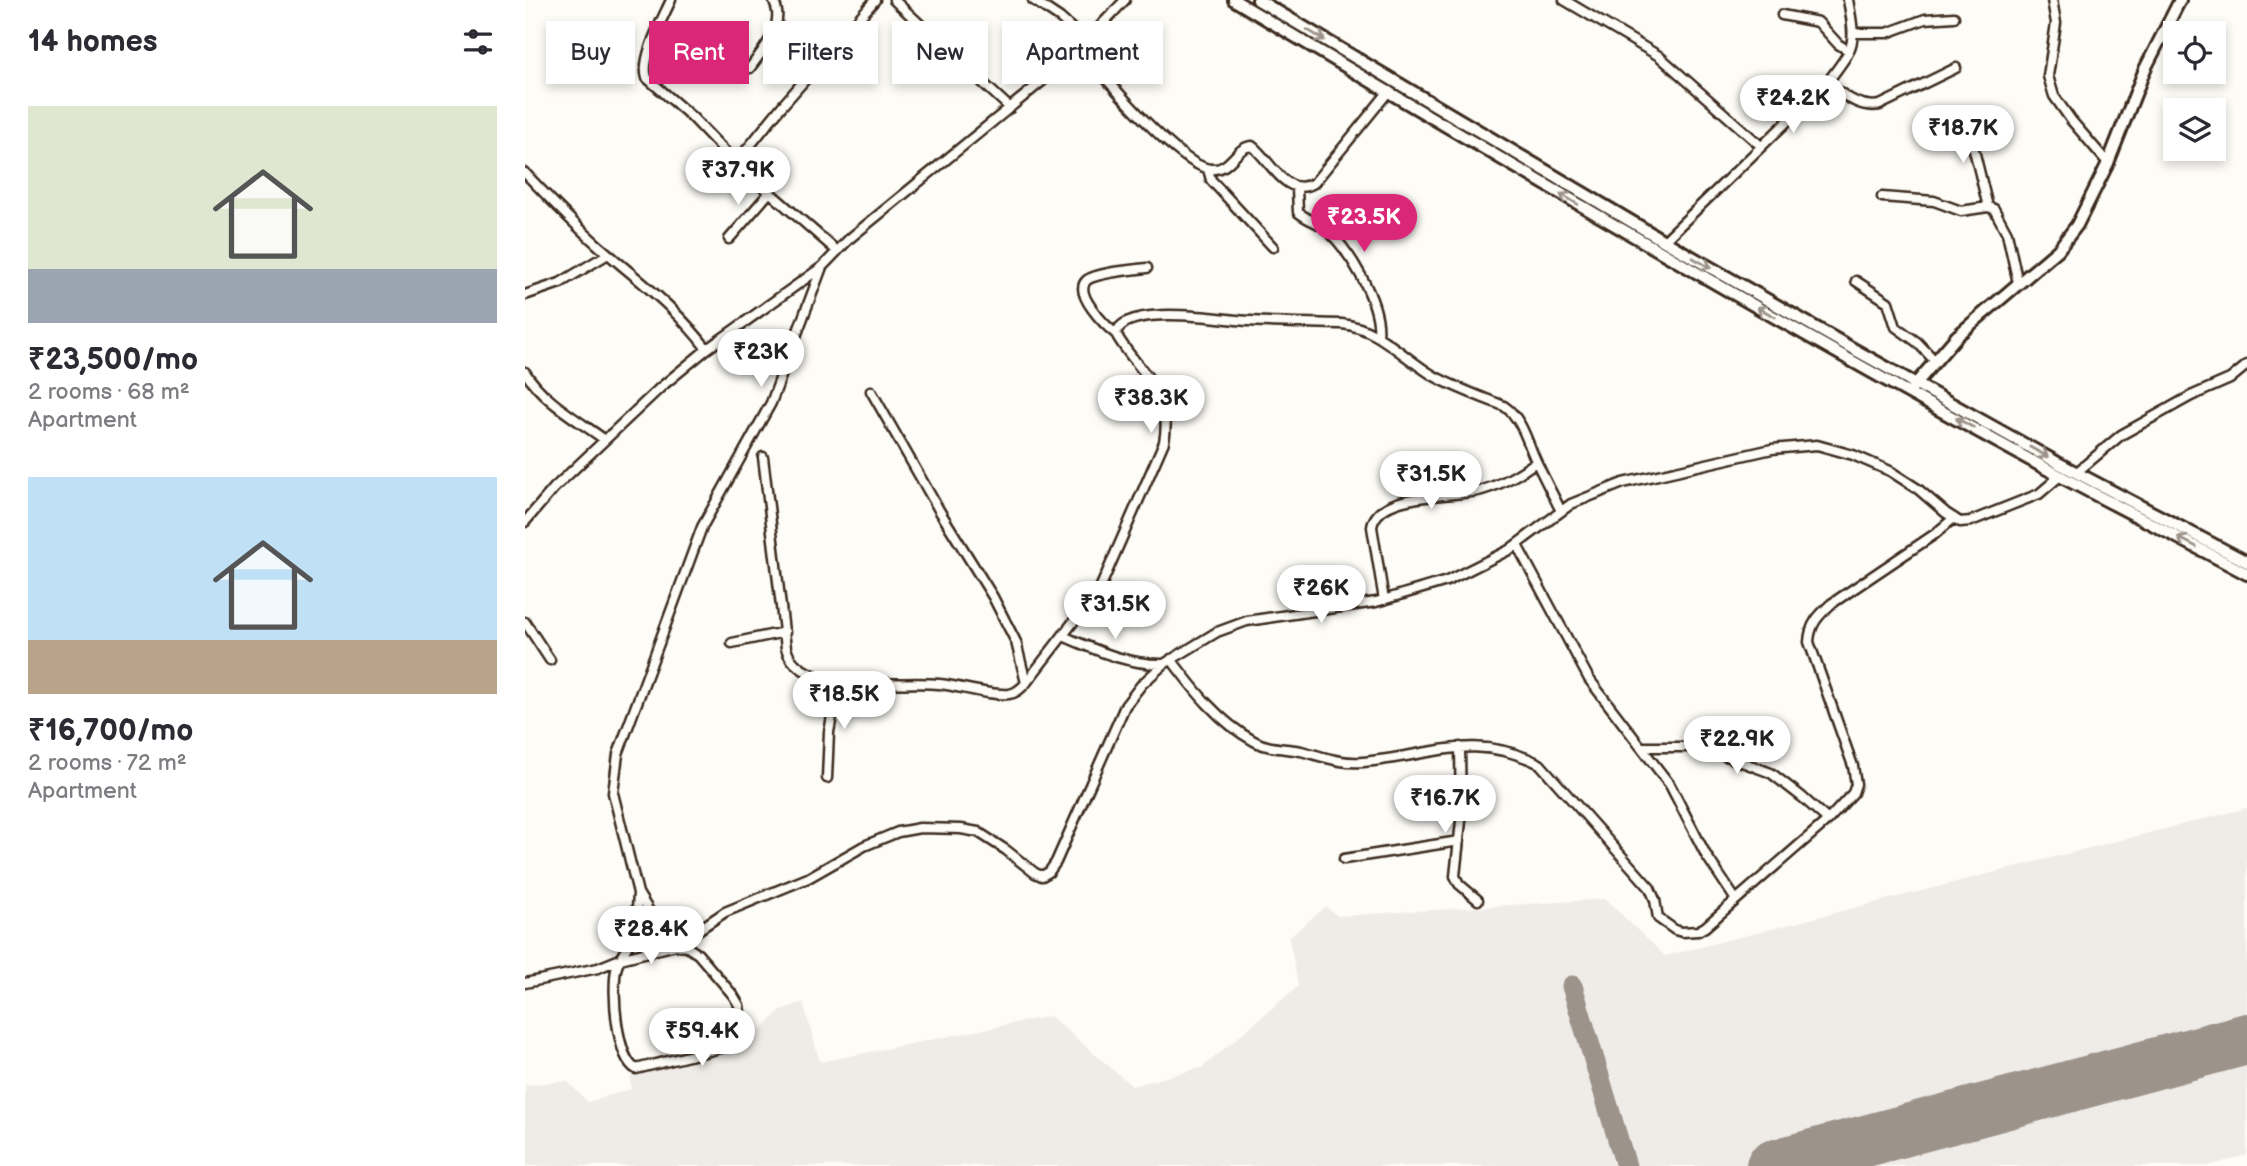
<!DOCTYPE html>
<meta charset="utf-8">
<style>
body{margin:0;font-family:"Balsamiq Sans",sans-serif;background:#f7f7f7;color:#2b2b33;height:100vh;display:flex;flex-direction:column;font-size:26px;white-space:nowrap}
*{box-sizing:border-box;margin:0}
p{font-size:23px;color:#7c7c81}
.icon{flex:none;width:38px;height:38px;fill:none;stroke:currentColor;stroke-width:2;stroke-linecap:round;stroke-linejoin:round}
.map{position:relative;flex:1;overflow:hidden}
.drawer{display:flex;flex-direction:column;background:#fff;width:525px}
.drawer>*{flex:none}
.banner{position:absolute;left:21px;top:21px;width:665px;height:63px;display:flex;gap:14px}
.tools{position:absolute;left:1638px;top:21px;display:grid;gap:14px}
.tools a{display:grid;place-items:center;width:63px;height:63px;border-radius:0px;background:#fff;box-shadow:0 4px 10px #0003;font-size:35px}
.price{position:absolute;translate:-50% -60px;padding:0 16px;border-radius:24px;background:#fff;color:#222;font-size:23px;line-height:46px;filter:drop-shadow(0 2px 4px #0008)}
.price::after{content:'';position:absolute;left:50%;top:42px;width:21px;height:16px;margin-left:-10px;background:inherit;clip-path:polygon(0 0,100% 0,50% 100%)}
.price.active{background:#db2777;color:#fff}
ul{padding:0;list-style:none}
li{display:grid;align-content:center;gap:14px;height:371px;padding:0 28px}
li span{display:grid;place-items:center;height:217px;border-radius:0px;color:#555}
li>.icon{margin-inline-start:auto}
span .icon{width:126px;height:126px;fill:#fffc;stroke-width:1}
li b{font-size:30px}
h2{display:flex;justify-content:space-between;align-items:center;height:84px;padding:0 28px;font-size:30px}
.tag{padding:0 24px;border-radius:0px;background:#fff;box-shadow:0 4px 10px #0003;font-size:24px;line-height:63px}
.tag.active{background:#db2777;color:#fff}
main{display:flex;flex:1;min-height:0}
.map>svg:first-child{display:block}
.built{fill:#efece7}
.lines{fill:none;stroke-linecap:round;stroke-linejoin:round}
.taxiway{stroke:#9c938a;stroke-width:21}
.runway{stroke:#9c938a;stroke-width:52}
.minor-casing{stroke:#3b2a1e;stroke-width:13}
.major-casing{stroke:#3b2a1e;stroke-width:16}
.minor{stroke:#fdfcf7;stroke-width:8}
.major{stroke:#fdfcf7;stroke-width:10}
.oneway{stroke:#9c938a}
</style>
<main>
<section class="drawer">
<h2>14 homes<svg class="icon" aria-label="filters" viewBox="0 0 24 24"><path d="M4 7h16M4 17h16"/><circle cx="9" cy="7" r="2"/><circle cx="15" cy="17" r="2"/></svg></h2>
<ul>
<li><span style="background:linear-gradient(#dfe7d0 75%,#9aa5b1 0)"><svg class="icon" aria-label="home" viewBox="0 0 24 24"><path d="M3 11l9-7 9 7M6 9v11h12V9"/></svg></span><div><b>₹23,500/mo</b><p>2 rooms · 68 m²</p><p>Apartment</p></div></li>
<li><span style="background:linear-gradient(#bfe0f5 75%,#b9a48a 0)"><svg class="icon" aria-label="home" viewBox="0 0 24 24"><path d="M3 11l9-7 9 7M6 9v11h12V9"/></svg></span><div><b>₹16,700/mo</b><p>2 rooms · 72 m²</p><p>Apartment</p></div></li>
</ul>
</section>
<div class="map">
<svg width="1722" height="1166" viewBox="0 0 1722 1166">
<rect width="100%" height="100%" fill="#fdfcf7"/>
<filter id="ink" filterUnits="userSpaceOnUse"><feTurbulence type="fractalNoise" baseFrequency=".0143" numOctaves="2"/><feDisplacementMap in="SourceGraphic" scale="14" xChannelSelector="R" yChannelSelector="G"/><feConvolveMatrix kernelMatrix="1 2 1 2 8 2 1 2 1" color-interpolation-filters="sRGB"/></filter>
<g filter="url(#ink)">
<path class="built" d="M1722 808V1155L1683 1166H0V1085L42 1081 63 1102 106 1089 105 1077 220 1044 256 1010 278 1002 295 1062 525 1016 607 1086 678 1067 773 986 764 937 801 907 813 916 1080 899 1140 956Z"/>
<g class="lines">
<path class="taxiway" d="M1047 986 1101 1166"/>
<path class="runway" d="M1247 1166 1722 1039"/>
<g class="minor-casing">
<path id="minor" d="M146 0C138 18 115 59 122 78L168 118 211 163
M369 0 485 108
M508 0 535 18 562 42
M1039 0 1134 56 1236 146
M1527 0 1531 23 1523 76 1529 96 1546 120 1583 163
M1257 15 1293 22 1313 44 1324 51
M1330 33H1362L1400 19 1429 17
M556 48C576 74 655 167 686 169 706 171 710 147 727 146 746 160 760 199 789 183L864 91
M225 68C239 48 262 25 248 0
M1302 83C1319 95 1334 109 1355 105L1431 68
M1441 117 1463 207
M683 169 686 180 748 247
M0 173C26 200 52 228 81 252 119 285 151 308 182 349
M772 188 773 212C781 219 789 221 797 226 823 245 857 304 853 336
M1357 197 1409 201 1436 211 1463 207 1469 209 1482 233 1493 283
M204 239 244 193
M1139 241 1302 83C1329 46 1332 47 1323 0
M312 251 211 163 257 106 350 0
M1331 281 1363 302 1371 327 1392 342 1410 361
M0 295 35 283 83 254
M591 334C581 326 547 293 562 280 573 272 607 270 622 268
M0 372C18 401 53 420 80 440
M346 391 414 510 468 597 491 642 501 683
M238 457 261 648C273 696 377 680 414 684 435 686 464 696 484 694 492 693 496 688 501 683L576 586 639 442C649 388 613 374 591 334 599 302 700 320 724 321 755 323 786 323 817 324 854 328 878 358 909 376 931 388 956 397 979 406 999 420 1002 444 1013 465 1020 480 1028 495 1036 511
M1552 472 1596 435 1666 396 1705 379 1722 365
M0 522 29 488 136 387 182 349 297 267
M992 545 1064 679 1145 785 1181 855 1211 900
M859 600 847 527C852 492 925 497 953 491 975 486 993 475 1011 462
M0 622 25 660
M538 636C571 650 602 665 639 664
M207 643 260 632
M646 659C669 690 694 722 729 741 743 749 760 748 776 751 797 756 815 764 838 762 907 756 948 731 1015 764L1125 888 1130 900 1133 918 1150 930 1157 932 1173 931 1180 927 1303 820 1328 793 1331 784 1328 766 1284 642C1285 624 1293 616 1306 604L1410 534 1429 518
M935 747 936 821 930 876 934 884 953 900
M1117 747H1177L1246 773 1277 797 1303 820
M302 778 304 732 308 711 320 681
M819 859 934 841
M113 893C124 913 141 928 128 951L120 946 111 925 113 893 88 793 93 754 177 527 246 403 297 267 324 239 542 61 600 0
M111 925C108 944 95 953 91 970 87 991 91 1058 111 1069L212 1044 218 1039 214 1005 208 995 173 954 162 947 151 945 133 925
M0 983 73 968 95 959 151 945 200 912 283 878 339 846 373 832 395 828 436 829 453 832 481 850 510 873 517 876 524 872 531 862 600 706 617 684 639 664 692 632 722 621 851 602 922 581 984 550 1046 504 1098 483 1247 449 1292 445 1328 455 1365 471 1393 489 1421 513 1435 522 1446 521 1514 494 1535 476"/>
</g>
<g class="major-casing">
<path id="major" d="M709 0C977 160 1246 319 1520 468 1587 504 1655 538 1722 574
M733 0 1139 241 1330 350 1533 463 1722 562
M1388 387 1432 336 1533 250 1552 225 1583 163 1620 69 1655 0"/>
</g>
<use href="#minor" class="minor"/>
<use href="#major" class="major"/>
</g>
<defs><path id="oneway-shaft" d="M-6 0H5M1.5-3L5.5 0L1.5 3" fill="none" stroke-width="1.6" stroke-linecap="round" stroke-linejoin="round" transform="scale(1.75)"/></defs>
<g class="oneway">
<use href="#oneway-shaft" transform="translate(791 35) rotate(31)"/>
<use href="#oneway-shaft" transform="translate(1044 199) rotate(-149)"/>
<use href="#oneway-shaft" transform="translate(1177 263) rotate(30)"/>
<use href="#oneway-shaft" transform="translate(1241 312) rotate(-151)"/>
<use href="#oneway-shaft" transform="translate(1440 423) rotate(-151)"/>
<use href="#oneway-shaft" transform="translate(1514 452) rotate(29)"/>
<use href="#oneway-shaft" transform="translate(1662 542) rotate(-153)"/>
</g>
</g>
</svg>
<div class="tools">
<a><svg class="icon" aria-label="locate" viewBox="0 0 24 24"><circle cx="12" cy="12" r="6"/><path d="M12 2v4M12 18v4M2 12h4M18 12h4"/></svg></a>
<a><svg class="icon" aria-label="layers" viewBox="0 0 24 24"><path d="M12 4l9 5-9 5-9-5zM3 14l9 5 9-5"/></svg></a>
</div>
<b class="price" style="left:1268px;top:135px">₹24.2K</b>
<b class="price" style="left:1438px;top:165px">₹18.7K</b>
<b class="price" style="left:213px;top:207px">₹37.9K</b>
<b class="price active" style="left:839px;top:254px">₹23.5K</b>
<b class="price" style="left:236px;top:389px">₹23K</b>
<b class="price" style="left:626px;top:435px">₹38.3K</b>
<b class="price" style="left:906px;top:511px">₹31.5K</b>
<b class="price" style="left:796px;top:625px">₹26K</b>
<b class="price" style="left:590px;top:641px">₹31.5K</b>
<b class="price" style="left:319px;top:731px">₹18.5K</b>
<b class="price" style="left:1212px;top:776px">₹22.9K</b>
<b class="price" style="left:920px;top:835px">₹16.7K</b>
<b class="price" style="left:126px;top:966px">₹28.4K</b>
<b class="price" style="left:177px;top:1068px">₹59.4K</b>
<div class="banner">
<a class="tag">Buy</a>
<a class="tag active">Rent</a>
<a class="tag">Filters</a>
<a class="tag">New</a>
<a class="tag">Apartment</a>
</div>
</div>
</main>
